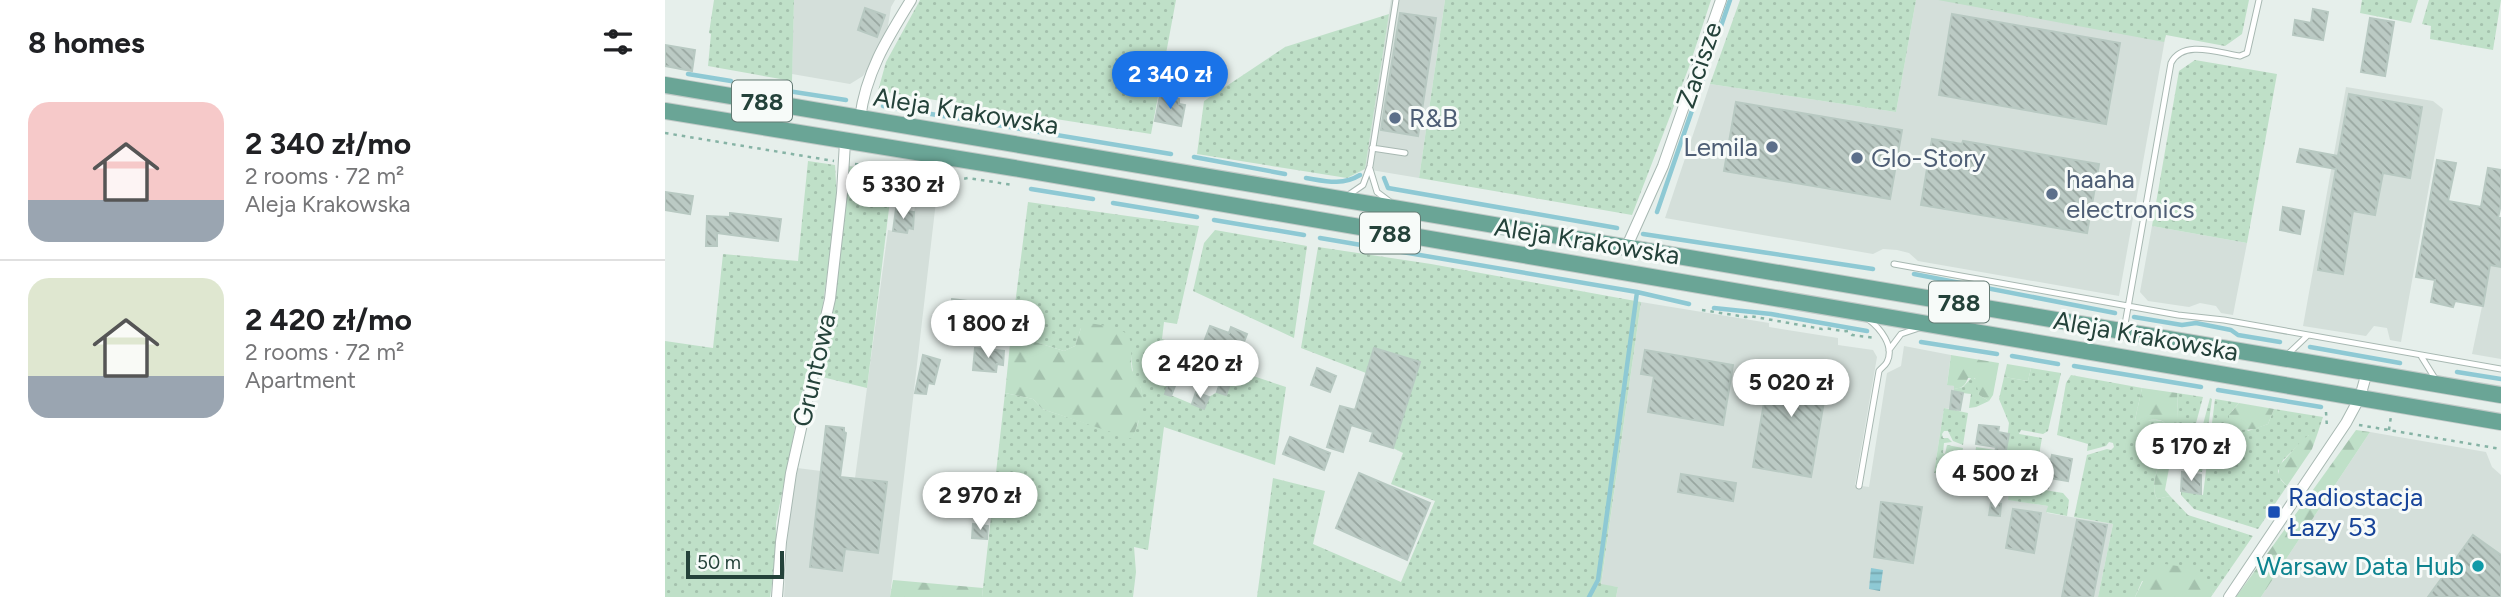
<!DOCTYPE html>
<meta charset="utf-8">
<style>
body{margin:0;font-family:Figtree,sans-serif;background:#f6f6f6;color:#202124;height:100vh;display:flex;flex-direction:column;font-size:26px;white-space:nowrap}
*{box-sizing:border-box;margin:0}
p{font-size:23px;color:#757577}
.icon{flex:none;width:38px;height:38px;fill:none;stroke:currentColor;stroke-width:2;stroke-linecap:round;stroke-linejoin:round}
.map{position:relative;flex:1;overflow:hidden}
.side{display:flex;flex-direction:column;background:#fff;width:665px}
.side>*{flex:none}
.scale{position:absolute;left:21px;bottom:18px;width:98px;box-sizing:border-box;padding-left:7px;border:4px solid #24423a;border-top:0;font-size:19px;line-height:24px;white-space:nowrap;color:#24423a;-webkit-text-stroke:5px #f7fbf9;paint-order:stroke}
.price{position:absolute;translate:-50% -60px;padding:0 16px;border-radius:24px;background:#fff;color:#222;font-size:23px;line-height:46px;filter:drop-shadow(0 2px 4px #0008)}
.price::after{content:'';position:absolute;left:50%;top:42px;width:21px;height:16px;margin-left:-10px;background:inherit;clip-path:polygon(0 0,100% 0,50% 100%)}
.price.current{background:#1a73e8;color:#fff}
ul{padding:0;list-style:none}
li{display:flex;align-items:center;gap:21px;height:175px;padding:0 28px}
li+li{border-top:2px solid #e0e0e0}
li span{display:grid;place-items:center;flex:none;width:196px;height:140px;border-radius:21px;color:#555}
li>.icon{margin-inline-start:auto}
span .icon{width:84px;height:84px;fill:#fffc;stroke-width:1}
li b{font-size:30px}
h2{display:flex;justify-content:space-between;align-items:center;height:84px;padding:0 28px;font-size:30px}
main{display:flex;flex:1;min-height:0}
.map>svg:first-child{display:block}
.built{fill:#d4dfda}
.grass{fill:url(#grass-dots)}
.forest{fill:url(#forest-firs)}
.water{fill:url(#water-rules)}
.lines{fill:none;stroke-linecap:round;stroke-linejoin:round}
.stream{stroke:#8ec9d4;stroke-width:4.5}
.building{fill:url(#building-back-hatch);stroke:#b8c9c2;stroke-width:2}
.service-casing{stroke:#a8b8b2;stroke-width:7}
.minor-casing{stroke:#a8b8b2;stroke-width:12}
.primary-casing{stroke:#c2cac8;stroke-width:18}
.path{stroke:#86b3a5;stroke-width:2.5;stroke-dasharray:3.5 5;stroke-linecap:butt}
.service{stroke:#fff;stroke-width:5}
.minor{stroke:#fff;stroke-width:10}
.primary{stroke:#6aa596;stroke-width:16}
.service-dot{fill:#5c6f8a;stroke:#f7fbf9;stroke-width:2.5}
.transit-dot{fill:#1a4fb4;stroke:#f7fbf9;stroke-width:2.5}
.culture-dot{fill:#0f9aa8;stroke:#f7fbf9;stroke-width:2.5}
.labels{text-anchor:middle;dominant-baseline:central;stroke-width:6;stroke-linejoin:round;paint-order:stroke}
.shield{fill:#f7fbf9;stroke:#637a73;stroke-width:2}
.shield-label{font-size:24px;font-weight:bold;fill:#24423a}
.street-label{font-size:26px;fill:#24423a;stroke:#f7fbf9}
.service-label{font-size:26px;fill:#4e5e75;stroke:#f7fbf9;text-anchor:start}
.transit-label{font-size:26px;fill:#164399;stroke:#f7fbf9;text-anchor:start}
.culture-label{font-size:26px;fill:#0d838f;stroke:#f7fbf9;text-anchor:end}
</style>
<main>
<section class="side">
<h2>8 homes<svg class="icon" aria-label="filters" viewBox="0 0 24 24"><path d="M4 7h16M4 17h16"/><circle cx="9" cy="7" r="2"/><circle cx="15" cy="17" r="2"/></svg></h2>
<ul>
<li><span style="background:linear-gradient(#f6c9c9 70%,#9aa5b1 0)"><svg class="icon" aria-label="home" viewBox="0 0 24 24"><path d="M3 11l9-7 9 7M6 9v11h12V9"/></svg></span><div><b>2 340 zł/mo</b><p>2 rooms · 72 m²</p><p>Aleja Krakowska</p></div></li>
<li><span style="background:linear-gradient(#dfe7d0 70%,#9aa5b1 0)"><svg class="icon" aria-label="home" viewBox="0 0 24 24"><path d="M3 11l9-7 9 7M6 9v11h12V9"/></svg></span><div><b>2 420 zł/mo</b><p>2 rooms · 72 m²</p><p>Apartment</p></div></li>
</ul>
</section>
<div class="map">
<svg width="1836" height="597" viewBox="0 0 1836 597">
<defs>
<pattern id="grass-dots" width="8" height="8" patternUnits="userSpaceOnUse" patternTransform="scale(1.75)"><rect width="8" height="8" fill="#bfe0c8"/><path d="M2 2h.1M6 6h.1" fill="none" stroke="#a4c1ad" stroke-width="1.8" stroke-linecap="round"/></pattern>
<pattern id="forest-firs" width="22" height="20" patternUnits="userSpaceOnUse" patternTransform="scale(1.75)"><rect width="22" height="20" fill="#bfe0c8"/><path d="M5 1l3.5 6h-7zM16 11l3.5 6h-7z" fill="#a4c1ad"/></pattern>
<pattern id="water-rules" width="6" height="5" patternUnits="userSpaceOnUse" patternTransform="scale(1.75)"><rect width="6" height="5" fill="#8ec9d4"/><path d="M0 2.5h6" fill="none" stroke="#74a5ad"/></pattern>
<pattern id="building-back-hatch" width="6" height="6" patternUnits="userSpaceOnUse" patternTransform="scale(1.75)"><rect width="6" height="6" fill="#bbcac4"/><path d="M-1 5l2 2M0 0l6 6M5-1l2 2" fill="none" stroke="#98a6a0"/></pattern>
</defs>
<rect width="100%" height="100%" fill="#e6efeb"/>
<path class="built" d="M129 0H230L226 7 222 32 198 76 185 84 127 74Z
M726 0H780L754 178 700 169Z
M1251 0H1507L1454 296 1253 261 1244 253 1232 250 1218 249 1208 254 1000 218 1045 84 1231 112Z
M1681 87 1768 101 1778 109 1736 342 1725 340 1722 328 1709 326 1701 336 1638 326Z
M253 181 273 184 225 597H119L123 525 132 468 156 471V474L190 478 223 230 242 233 243 228 247 229Z
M1836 216V359L1807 354Z
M1487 226 1582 243 1568 315 1556 313 1551 306 1535 303 1524 307 1483 301 1475 292Z
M976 302 1104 323V327L1173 338V345L1208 350 1212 357 1190 485 1204 487 1222 373 1236 366 1239 346 1286 355 1282 384 1289 386V392H1287L1285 409 1279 408 1269 473 1346 486 1344 500 1383 506 1382 513 1448 524 1433 597H951L953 587 936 585Z
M1705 432 1821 452 1827 467 1836 475V597H1596Z"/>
<path class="grass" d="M49 0H129L127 81 43 66 46 34 44 33Z
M255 0H511L486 134 213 91 221 62Z
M780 0H1046L1024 67 967 215 754 178Z
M1075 0H1251L1231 112 1045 84Z
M1273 0H1584L1577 34 1560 46 1501 35 1499 42Z
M1697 0H1753L1746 23 1695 13Z
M1764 0H1836L1828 50 1765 39 1766 26 1757 24Z
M724 14 700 169 682 178 532 154 539 101 620 47Z
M1530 60 1612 74 1582 243 1487 226 1514 71Z
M143 161 170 165 172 199 156 319 135 403 111 523V558L105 597H0V341L48 348 58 254 133 261Z
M184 166 224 172 228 176 202 388 153 376Z
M363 202 534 226 512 324 499 322 497 339 516 345 503 383V394L539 409 544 397 552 392 561 395 570 370 621 387 610 465 499 427 483 550 469 547 471 572 468 597H317L340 393 368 399 377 409 467 438 473 424 477 399 476 388 468 373 464 338 416 328 410 346 399 351 367 341 345 344Z
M550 230 642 246 629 338 528 291 539 243Z
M653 247 766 264 976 302 936 584 953 587 951 597H592L608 478 660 491 648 544 736 582 770 501 726 484 738 453 728 448 754 362 709 348 701 373 636 348Z
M1366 368 1396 373 1383 431 1378 434 1356 430 1354 434 1377 438 1368 488 1398 493 1404 500 1402 516 1381 512 1383 506 1343 500 1345 486 1269 473 1279 408 1303 413 1298 445 1288 441 1283 431H1279L1277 434 1278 438H1283L1287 442 1279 443 1278 453 1280 454 1282 445 1298 448 1294 476 1307 479 1311 447 1330 450V454L1340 455 1344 423 1334 399 1339 377 1363 381Z
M1406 375 1477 388 1470 420C1476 420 1494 420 1497 421 1516 432 1479 477 1492 499L1505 496 1523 515 1588 536 1548 594 1543 586 1477 581 1470 597H1433L1448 524 1409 517 1422 455 1442 449 1446 450 1449 447 1448 443 1444 442 1441 446 1422 451 1423 444 1392 435 1401 383Z
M1307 377 1312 380 1314 395 1324 401 1311 407 1304 408 1306 394 1289 392V389L1298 387Z
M1512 393 1538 397 1523 453 1505 465C1504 456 1507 455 1509 447 1513 430 1513 410 1512 393Z
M1545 398 1547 399 1537 472 1526 470Z
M1550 399 1574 403 1567 411 1583 431 1603 424 1609 409 1658 417 1652 435H1644L1618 460 1613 471 1616 480 1622 486 1593 529 1529 509 1516 495V491L1538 495Z"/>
<path class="forest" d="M423 323C434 325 457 326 464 337 468 346 465 360 467 370 469 375 473 379 475 385 481 401 474 423 467 439L377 409 368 399 340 393 345 344 367 341 399 351 410 346 416 328Z
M1286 355 1334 363 1328 395 1324 401 1314 395 1310 378H1303C1300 386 1297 388 1289 389V386L1282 385Z
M1342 364 1366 368 1363 381 1339 377Z
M1477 388 1512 393 1513 420 1500 490 1505 496 1492 499C1479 477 1516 431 1497 421 1491 418 1479 422 1470 420Z
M1574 403 1609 409 1603 424 1590 429 1576 430 1564 421V415Z
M1691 430 1705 432 1596 597H1571Z
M1644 435H1652L1647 449 1622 486 1614 477V466L1638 439Z
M1500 564 1531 569 1539 575 1548 594 1546 597H1470L1480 577Z
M228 580 318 588 317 597H225Z"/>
<path class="water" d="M1206 568 1218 570 1215 591 1204 589Z"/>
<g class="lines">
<path class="stream" d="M23 74 66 81
M77 84 181 100
M218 106 506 154
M529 157 620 174
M641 178C660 181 677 186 695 175
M719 178 723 188 952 228
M366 189 428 199
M448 203 532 217
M992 212 1065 0
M549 220 639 235
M978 234 1208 269
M655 238 972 292 1024 304
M1249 274 1450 313
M1049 308 1106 314 1202 331
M1469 317 1517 325 1531 323 1566 330 1573 335 1615 342
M1256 342 1332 354
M1645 347 1735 363
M1347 356 1393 364
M1409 366 1536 387
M1792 372 1836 379
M1553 390 1656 407
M924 597 933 580 972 292"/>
</g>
<path class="building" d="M200 8 220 15 212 37 193 30Z
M1648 9 1663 12 1658 40 1628 35 1630 20 1646 23Z
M735 13 771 18 753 136 716 130Z
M1287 14 1455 43 1441 124 1274 95Z
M1705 18 1729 22 1720 76 1696 72Z
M0 45 30 50 27 71 0 66Z
M1684 94 1757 107 1745 178 1718 173 1710 215 1688 211 1678 274 1653 270 1671 169 1632 162 1635 149 1673 156Z
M495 96 514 99V104L520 105 516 126 490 121Z
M1071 102 1237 130 1225 199 1059 171Z
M1267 139 1297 144 1298 141 1434 164 1422 233 1256 205Z
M1772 160 1791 163 1783 201 1816 207 1823 168 1836 170V204L1833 218H1836V267L1825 265 1818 306 1790 301 1788 307 1766 302 1770 280 1751 277Z
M0 192 28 196 25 214 0 210Z
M1618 207 1639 211 1635 234 1615 230Z
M231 209 249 212 248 229 243 228 242 233 228 231Z
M65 213 116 219 113 241 52 233V246H41L42 216 65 217Z
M287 299 327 304 325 317 305 314 303 332 284 330Z
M545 326 564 333 566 327 582 334 572 360 547 349 548 346 539 342Z
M310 348 339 351 338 365 332 364 331 372 308 370Z
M709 348 755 362 728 448 705 441 708 432 686 425 678 452 662 447 675 406 690 410Z
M513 350 523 353 506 396 500 394Z
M980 350 1068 365 1058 425 983 412 989 376 976 374Z
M258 355 275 360 269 384 263 383 261 394 250 393Z
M1106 362 1164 372 1146 477 1088 467Z
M560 367 570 370 561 395 552 392Z
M652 368 671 376 665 392 646 385Z
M1287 391 1298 393 1295 410 1285 409Z
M531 392 544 397 539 409 527 404Z
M1314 425 1334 427 1333 432 1344 434 1340 455 1330 454 1331 447 1311 444Z
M161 426 179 428V432L181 433 175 477 222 482 213 553 180 549 177 571 145 567Z
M625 437 665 453 659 470 618 454Z
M1387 455 1407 459 1403 481 1385 478 1383 488 1372 486 1377 458 1386 460Z
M1295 465 1309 467 1308 479 1294 477Z
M1517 472 1536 475V494L1516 491Z
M694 473 765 503 742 560 671 528Z
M1016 474 1071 483 1068 501 1013 492Z
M1216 502 1257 507 1248 563 1209 557Z
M1326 503 1336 504 1335 516 1324 515Z
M1348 509 1376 513 1369 553 1341 548Z
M1412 520 1442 525 1428 597H1397Z
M308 524 323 526 322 539 307 538Z
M1808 535 1836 555V597H1763Z"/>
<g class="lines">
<g class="service-casing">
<path id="service" d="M707 148 740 153
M705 169 712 192 724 201
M682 196 698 185 705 166 731 0
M1229 264 1513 315 1559 320 1836 369
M1459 330 1506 63C1518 39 1554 53 1575 56L1582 53 1594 0
M1224 350 1236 334 1254 328
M1621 356 1642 336
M1756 356 1771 380
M1194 486 1214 371C1216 368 1220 366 1222 362 1230 346 1215 328 1203 319"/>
</g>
<g class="minor-casing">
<path id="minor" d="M195 118C201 72 222 39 246 0
M962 246 998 166 1056 0
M112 597 116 542 126 473 165 299 177 193 180 142
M1564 597 1681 423 1695 397 1702 372"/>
</g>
<g class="primary-casing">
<path id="primary" d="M0 85 1836 395
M0 111 349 168 1836 422"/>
</g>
<path class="path" d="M0 133 169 161
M190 164 292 180 303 178 348 185
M1037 310 1081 317 1085 316 1157 329C1165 327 1173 332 1183 331L1187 335 1210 338
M1661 412 1662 428
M1694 425 1836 449
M1724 430 1726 416"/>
<use href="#service" class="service"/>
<use href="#minor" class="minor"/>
<use href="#primary" class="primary"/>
</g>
<g class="service-dot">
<circle cx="730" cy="118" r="7"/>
<circle cx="1107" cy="147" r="7"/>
<circle cx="1192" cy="158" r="7"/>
<circle cx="1387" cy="194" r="7"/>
</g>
<rect class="transit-dot" x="1602" y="505" width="14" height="14" rx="3.5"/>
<circle class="culture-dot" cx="1813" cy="566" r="7"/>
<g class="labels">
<g class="shield">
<rect x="67" y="80.5" width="60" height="41" rx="5"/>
<rect x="695" y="212.5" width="60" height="41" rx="5"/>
<rect x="1264" y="281.5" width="60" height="41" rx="5"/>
</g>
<g class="shield-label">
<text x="97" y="101">788</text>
<text x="725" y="233">788</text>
<text x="1294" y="302">788</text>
</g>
<g class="street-label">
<text transform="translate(1034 65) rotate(-71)">Zacisze</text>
<text transform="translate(301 111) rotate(9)">Aleja Krakowska</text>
<text transform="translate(922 241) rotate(9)">Aleja Krakowska</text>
<text transform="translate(1481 336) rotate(10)">Aleja Krakowska</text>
<text transform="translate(149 370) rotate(-77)">Gruntowa</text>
</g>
<g class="service-label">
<text x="744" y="118">R&amp;B</text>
<text x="1093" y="147" text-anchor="end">Lemila</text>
<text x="1206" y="158">Glo-Story</text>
<text x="1401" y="179">haaha<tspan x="1401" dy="30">electronics</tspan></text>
</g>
<g class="transit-label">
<text x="1623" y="497">Radiostacja<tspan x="1623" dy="30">Łazy 53</tspan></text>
</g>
<g class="culture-label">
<text x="1799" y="566">Warsaw Data Hub</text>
</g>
</g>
</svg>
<div class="scale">50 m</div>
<b class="price current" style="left:505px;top:111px">2 340 zł</b>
<b class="price" style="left:238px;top:221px">5 330 zł</b>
<b class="price" style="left:323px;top:360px">1 800 zł</b>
<b class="price" style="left:535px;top:400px">2 420 zł</b>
<b class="price" style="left:1126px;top:419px">5 020 zł</b>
<b class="price" style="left:1526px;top:483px">5 170 zł</b>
<b class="price" style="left:1330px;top:510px">4 500 zł</b>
<b class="price" style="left:315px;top:532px">2 970 zł</b>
</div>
</main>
